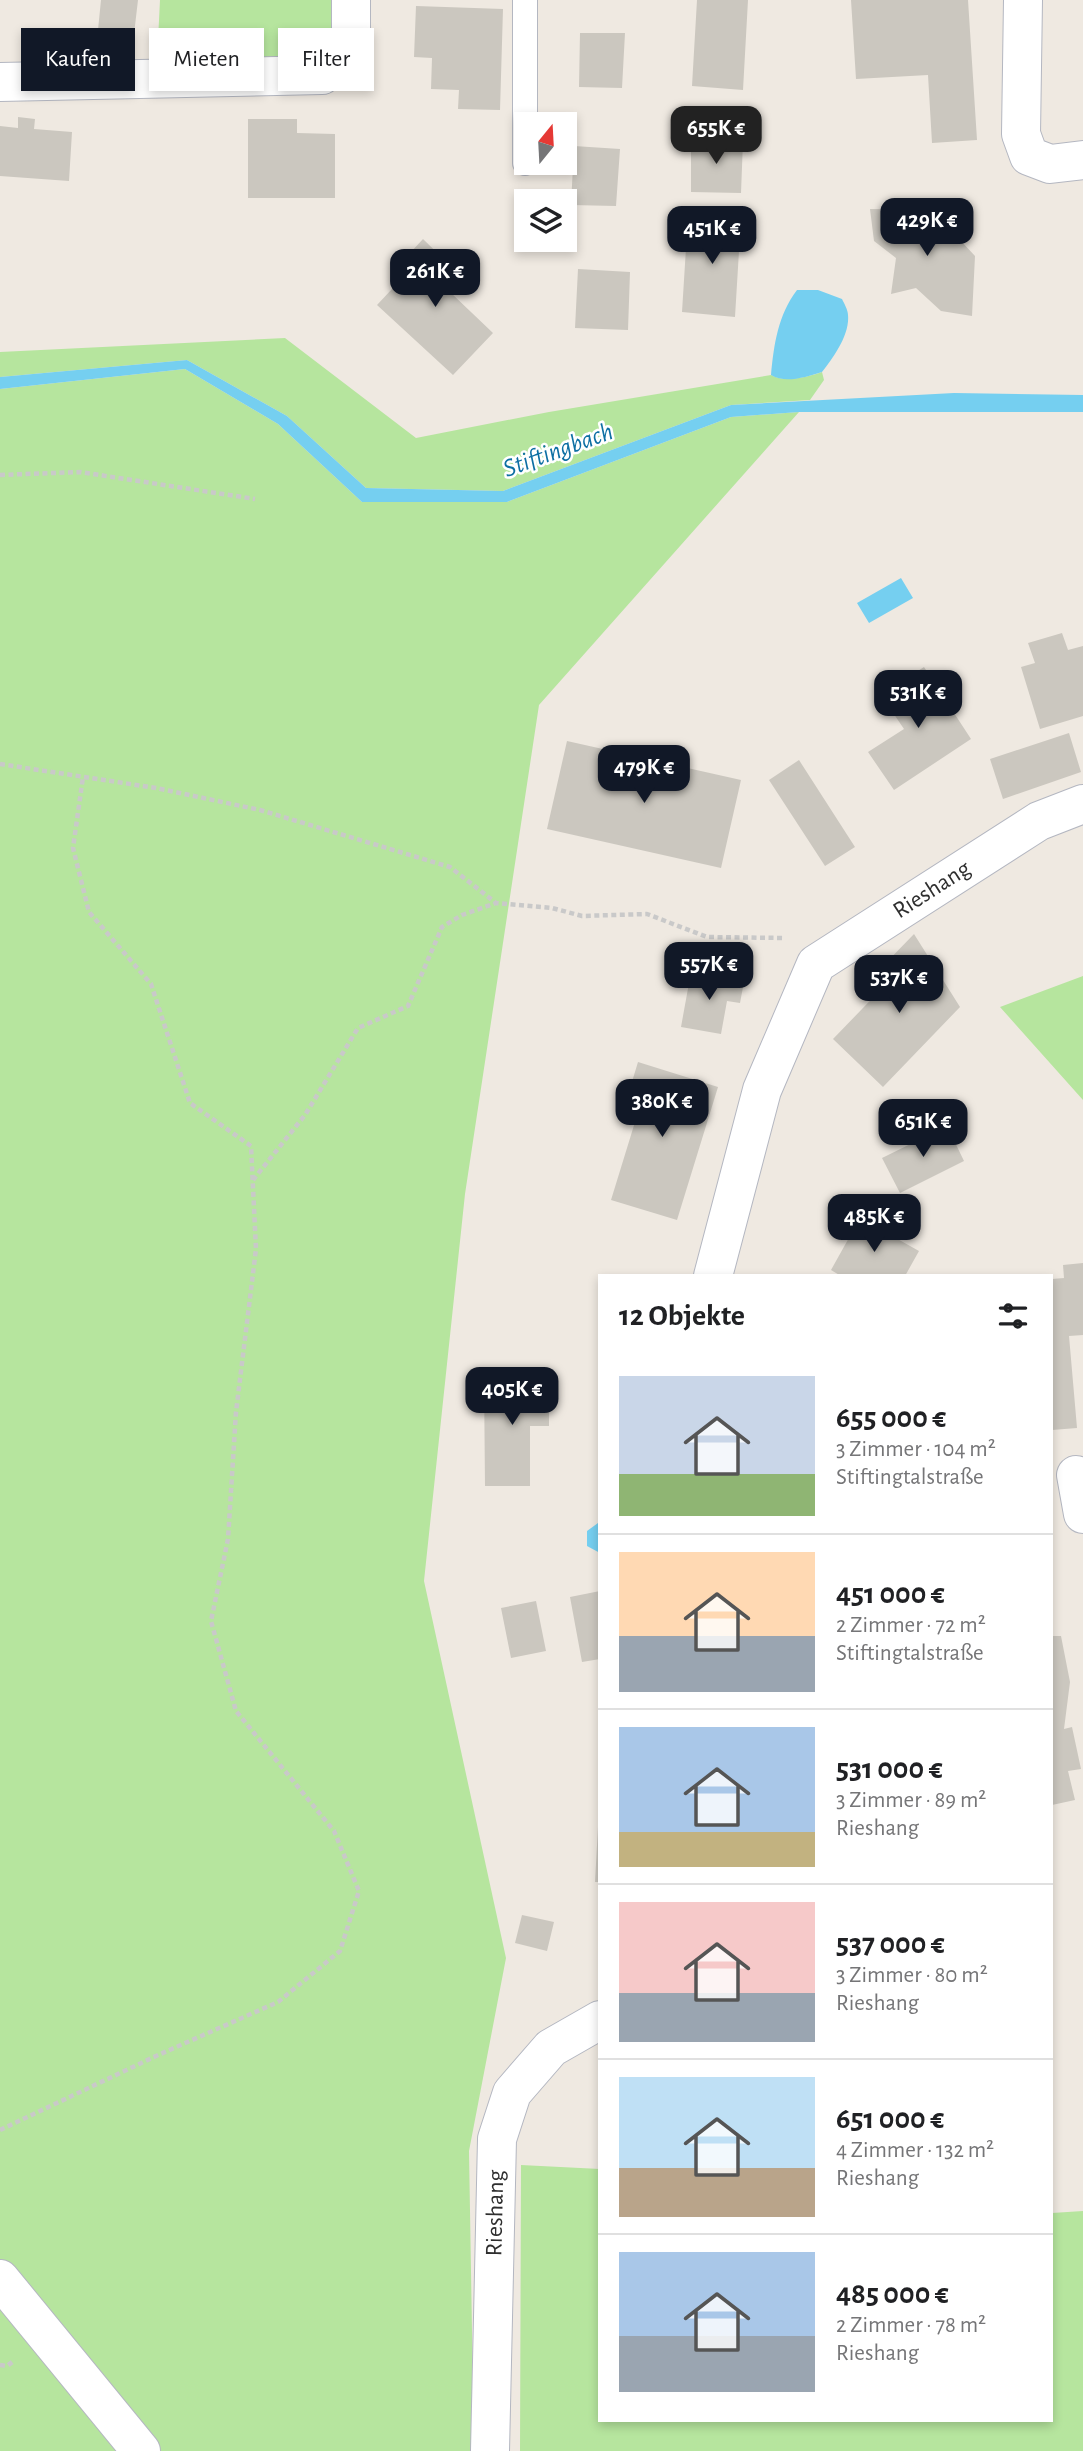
<!DOCTYPE html>
<html lang="de">
<meta charset="utf-8">
<style>
body{margin:0;font-family:"Alegreya Sans",sans-serif;background:#f2f2f2;color:#202124;height:100vh;display:flex;flex-direction:column;font-size:26px;white-space:nowrap}
*{box-sizing:border-box;margin:0}
p{font-size:23px;color:#757577}
.icon{flex:none;width:38px;height:38px;fill:none;stroke:currentColor;stroke-width:2;stroke-linecap:round;stroke-linejoin:round}
.map{position:relative;flex:1;overflow:hidden}
.drawer{position:absolute;left:598px;top:1274px;width:455px;height:1148px;display:flex;flex-direction:column;background:#fff;border-radius:0px;box-shadow:0 4px 10px #0003}
.drawer>*{flex:none}
.top-card{position:absolute;left:21px;top:28px;width:472px;height:63px;display:flex;gap:14px}
.needle{width:46px;rotate:18deg}
.buttons{position:absolute;left:514px;top:112px;display:grid;gap:14px}
.buttons a{display:grid;place-items:center;width:63px;height:63px;border-radius:0px;background:#fff;box-shadow:0 4px 10px #0003;font-size:35px}
.price{position:absolute;translate:-50% -60px;padding:0 16px;border-radius:14px;background:#111827;color:#fff;font-size:23px;line-height:46px;filter:drop-shadow(0 2px 4px #0008)}
.price::after{content:'';position:absolute;left:50%;top:42px;width:21px;height:16px;margin-left:-10px;background:inherit;clip-path:polygon(0 0,100% 0,50% 100%)}
.price.active{background:#222;color:#fff}
ul{padding:0;list-style:none}
li{display:flex;align-items:center;gap:21px;height:175px;padding:0 21px}
li+li{border-top:2px solid #e0e0e0}
li span{display:grid;place-items:center;flex:none;width:196px;height:140px;border-radius:0px;color:#555}
li>.icon{margin-inline-start:auto}
span .icon{width:84px;height:84px;fill:#fffc;stroke-width:1}
li b{font-size:30px}
h2{display:flex;justify-content:space-between;align-items:center;height:84px;padding:0 21px;font-size:30px}
.tag{padding:0 24px;border-radius:0px;background:#fff;box-shadow:0 4px 10px #0003;font-size:24px;line-height:63px}
.tag.active{background:#111827;color:#fff}
.map>svg:first-child{display:block}
.green{fill:#b6e59e}
.water{fill:#75cff0}
.building{fill:#cbc7bf}
.lines{fill:none;stroke-linecap:round;stroke-linejoin:round}
.service-casing{stroke:#b4b7c1;stroke-width:26}
.minor-casing{stroke:#b4b7c1;stroke-width:40}
.path{stroke:#c9c9c9;stroke-width:4.5;stroke-dasharray:5 3.5;stroke-linecap:butt}
.service{stroke:#fff;stroke-width:24}
.minor{stroke:#fff;stroke-width:38}
.labels{text-anchor:middle;dominant-baseline:central;stroke-width:5;stroke-linejoin:round;paint-order:stroke}
.street-label{font-size:24px;fill:#2e2e2e;stroke:#fff}
.water-label{font-size:26px;font-style:italic;fill:#0d6fa3;stroke:#fff}
</style>
<div class="map">
<svg width="1083" height="2451" viewBox="0 0 1083 2451">
<rect width="100%" height="100%" fill="#efe9e1"/>
<path class="green" d="M160 0H341L340 29 324 47 298 57 157 61Z
M285 338 416 438 549 412 771 375C784 383 808 377 822 372L824 380 810 400 731 405 503 491 366 488 287 416 187 360 0 377V352Z
M185 369 278 424 362 502H507L731 417 799 412 539 705 465 1194 424 1581 506 1958 469 2151 474 2451H0V389Z
M1083 976V1100L1000 1007Z
M521 2165 600 2169V2420H1052V2213L1083 2211V2451H520Z"/>
<path class="water" d="M797 290H818L842 299C844 303 848 310 848 315 850 335 833 358 822 372 806 377 785 384 771 375 774 344 778 315 797 290Z
M187 360 287 416 366 488 503 491 731 405 954 393 1083 395V412H799L731 417 507 502H362L278 424 185 369 0 389V377Z
M901 578 913 598 869 623 857 603Z
M598 1523H600V1553L587 1546V1531Z"/>
<path class="building" d="M101 0H138L134 34 98 30Z
M697 0H748L743 90 692 86Z
M851 0H968L977 140 932 143 928 75 856 79Z
M416 6 503 9 500 110 458 109 459 90 431 89 432 58 414 57Z
M580 33H625L622 88 579 87Z
M18 117 35 119 34 129 72 132 69 181 0 176V126L18 128Z
M248 119H297V133L335 134V198H248Z
M691 138 743 141 741 193 691 192Z
M574 146 620 149 616 206 571 205Z
M870 209 932 210 975 256 972 316 941 311 916 288 891 294 896 258 874 241Z
M688 216 741 218 735 317 682 312Z
M423 239 463 278 450 292 493 333 453 375 377 305 406 274 398 266Z
M578 269 630 272 628 330 575 328Z
M1062 633 1068 650 1083 646V716L1040 729 1021 667 1035 663 1028 643Z
M924 667 971 739 894 790 868 752 904 729 881 695Z
M1069 733 1081 772 1003 799 990 759Z
M567 741 741 780 721 868 547 829Z
M799 760 855 847 825 866 769 780Z
M914 934 960 1007 883 1087 833 1039 891 979 880 969Z
M691 972 744 982 740 1003 727 1001 721 1034 681 1027Z
M638 1062 718 1087 677 1220 611 1200 635 1122 621 1118Z
M947 1126 964 1161 900 1193 882 1158Z
M860 1218 919 1251 905 1276H841L831 1270Z
M1083 1263V1335L1069 1336 1077 1428 1052 1430V1279L1064 1278 1063 1265Z
M484 1378H549V1426H530V1486H485Z
M600 1591V1659L582 1662 570 1597Z
M536 1601 546 1651 511 1658 501 1608Z
M1052 1636H1061L1070 1682 1064 1729 1072 1727 1081 1769 1068 1771 1075 1800 1052 1805Z
M598 1827H600V1882H595Z
M522 1915 554 1922 547 1951 515 1943Z"/>
<g class="lines">
<g class="service-casing">
<path id="service" d="M525 0V163"/>
</g>
<g class="minor-casing">
<g id="minor">
<path d="M1023 0 1021 134 1029 156 1050 164 1083 160"/>
<path d="M0 82 322 75 351 47V0"/>
<path id="s1" d="M713 1276 762 1090 816 964 1039 821 1083 804"/>
<path d="M1076 1475 1083 1514"/>
<path d="M0 2279 141 2451"/>
<path id="s2" d="M490 2451 497 2139 512 2093 551 2048 600 2020"/>
</g>
</g>
<path class="path" d="M0 475 80 472 255 499
M0 764 156 788 260 810 450 867 496 903 552 908 582 916 647 914 707 937 785 938
M253 1180 305 1115 358 1028 408 1006 442 927 462 915 496 903
M0 2130 156 2056 278 2002 340 1951 359 1891 334 1831 236 1711 211 1621 228 1539 236 1412 256 1249 251 1146 190 1103 151 984 89 912 73 848 83 777
M0 2365 7 2366 15 2360"/>
<use href="#service" class="service"/>
<use href="#minor" class="minor"/>
</g>
<g class="labels">
<g class="street-label">
<text stroke="none"><textPath href="#s1" startOffset="467">Rieshang</textPath></text>
<text stroke="none"><textPath href="#s2" startOffset="238">Rieshang</textPath></text>
</g>
<g class="water-label">
<text transform="translate(558 450) rotate(-20)">Stiftingbach</text>
</g>
</g>
</svg>
<div class="buttons">
<a><svg class="needle" viewBox="-14 -14 28 28"><path d="M0-13l5 13h-10z" fill="#e53935"/><path d="M0 13l5-13h-10z" fill="#757577"/></svg></a>
<a><svg class="icon" aria-label="layers" viewBox="0 0 24 24"><path d="M12 4l9 5-9 5-9-5zM3 14l9 5 9-5"/></svg></a>
</div>
<b class="price active" style="left:716px;top:166px">655K €</b>
<b class="price" style="left:927px;top:258px">429K €</b>
<b class="price" style="left:712px;top:266px">451K €</b>
<b class="price" style="left:435px;top:309px">261K €</b>
<b class="price" style="left:918px;top:730px">531K €</b>
<b class="price" style="left:644px;top:805px">479K €</b>
<b class="price" style="left:709px;top:1002px">557K €</b>
<b class="price" style="left:899px;top:1015px">537K €</b>
<b class="price" style="left:662px;top:1139px">380K €</b>
<b class="price" style="left:923px;top:1159px">651K €</b>
<b class="price" style="left:874px;top:1254px">485K €</b>
<b class="price" style="left:512px;top:1427px">405K €</b>
<div class="top-card">
<a class="tag active">Kaufen</a>
<a class="tag">Mieten</a>
<a class="tag">Filter</a>
</div>
<section class="drawer">
<h2>12 Objekte<svg class="icon" aria-label="filters" viewBox="0 0 24 24"><path d="M4 7h16M4 17h16"/><circle cx="9" cy="7" r="2"/><circle cx="15" cy="17" r="2"/></svg></h2>
<ul>
<li><span style="background:linear-gradient(#c9d6e8 70%,#8fb573 0)"><svg class="icon" aria-label="home" viewBox="0 0 24 24"><path d="M3 11l9-7 9 7M6 9v11h12V9"/></svg></span><div><b>655 000 €</b><p>3 Zimmer · 104 m²</p><p>Stiftingtalstraße</p></div></li>
<li><span style="background:linear-gradient(#ffd9b3 60%,#9aa5b1 0)"><svg class="icon" aria-label="home" viewBox="0 0 24 24"><path d="M3 11l9-7 9 7M6 9v11h12V9"/></svg></span><div><b>451 000 €</b><p>2 Zimmer · 72 m²</p><p>Stiftingtalstraße</p></div></li>
<li><span style="background:linear-gradient(#a9c7e8 75%,#c2b280 0)"><svg class="icon" aria-label="home" viewBox="0 0 24 24"><path d="M3 11l9-7 9 7M6 9v11h12V9"/></svg></span><div><b>531 000 €</b><p>3 Zimmer · 89 m²</p><p>Rieshang</p></div></li>
<li><span style="background:linear-gradient(#f6c9c9 65%,#9aa5b1 0)"><svg class="icon" aria-label="home" viewBox="0 0 24 24"><path d="M3 11l9-7 9 7M6 9v11h12V9"/></svg></span><div><b>537 000 €</b><p>3 Zimmer · 80 m²</p><p>Rieshang</p></div></li>
<li><span style="background:linear-gradient(#bfe0f5 65%,#b9a48a 0)"><svg class="icon" aria-label="home" viewBox="0 0 24 24"><path d="M3 11l9-7 9 7M6 9v11h12V9"/></svg></span><div><b>651 000 €</b><p>4 Zimmer · 132 m²</p><p>Rieshang</p></div></li>
<li><span style="background:linear-gradient(#a9c7e8 60%,#9aa5b1 0)"><svg class="icon" aria-label="home" viewBox="0 0 24 24"><path d="M3 11l9-7 9 7M6 9v11h12V9"/></svg></span><div><b>485 000 €</b><p>2 Zimmer · 78 m²</p><p>Rieshang</p></div></li>
</ul>
</section>
</div>
